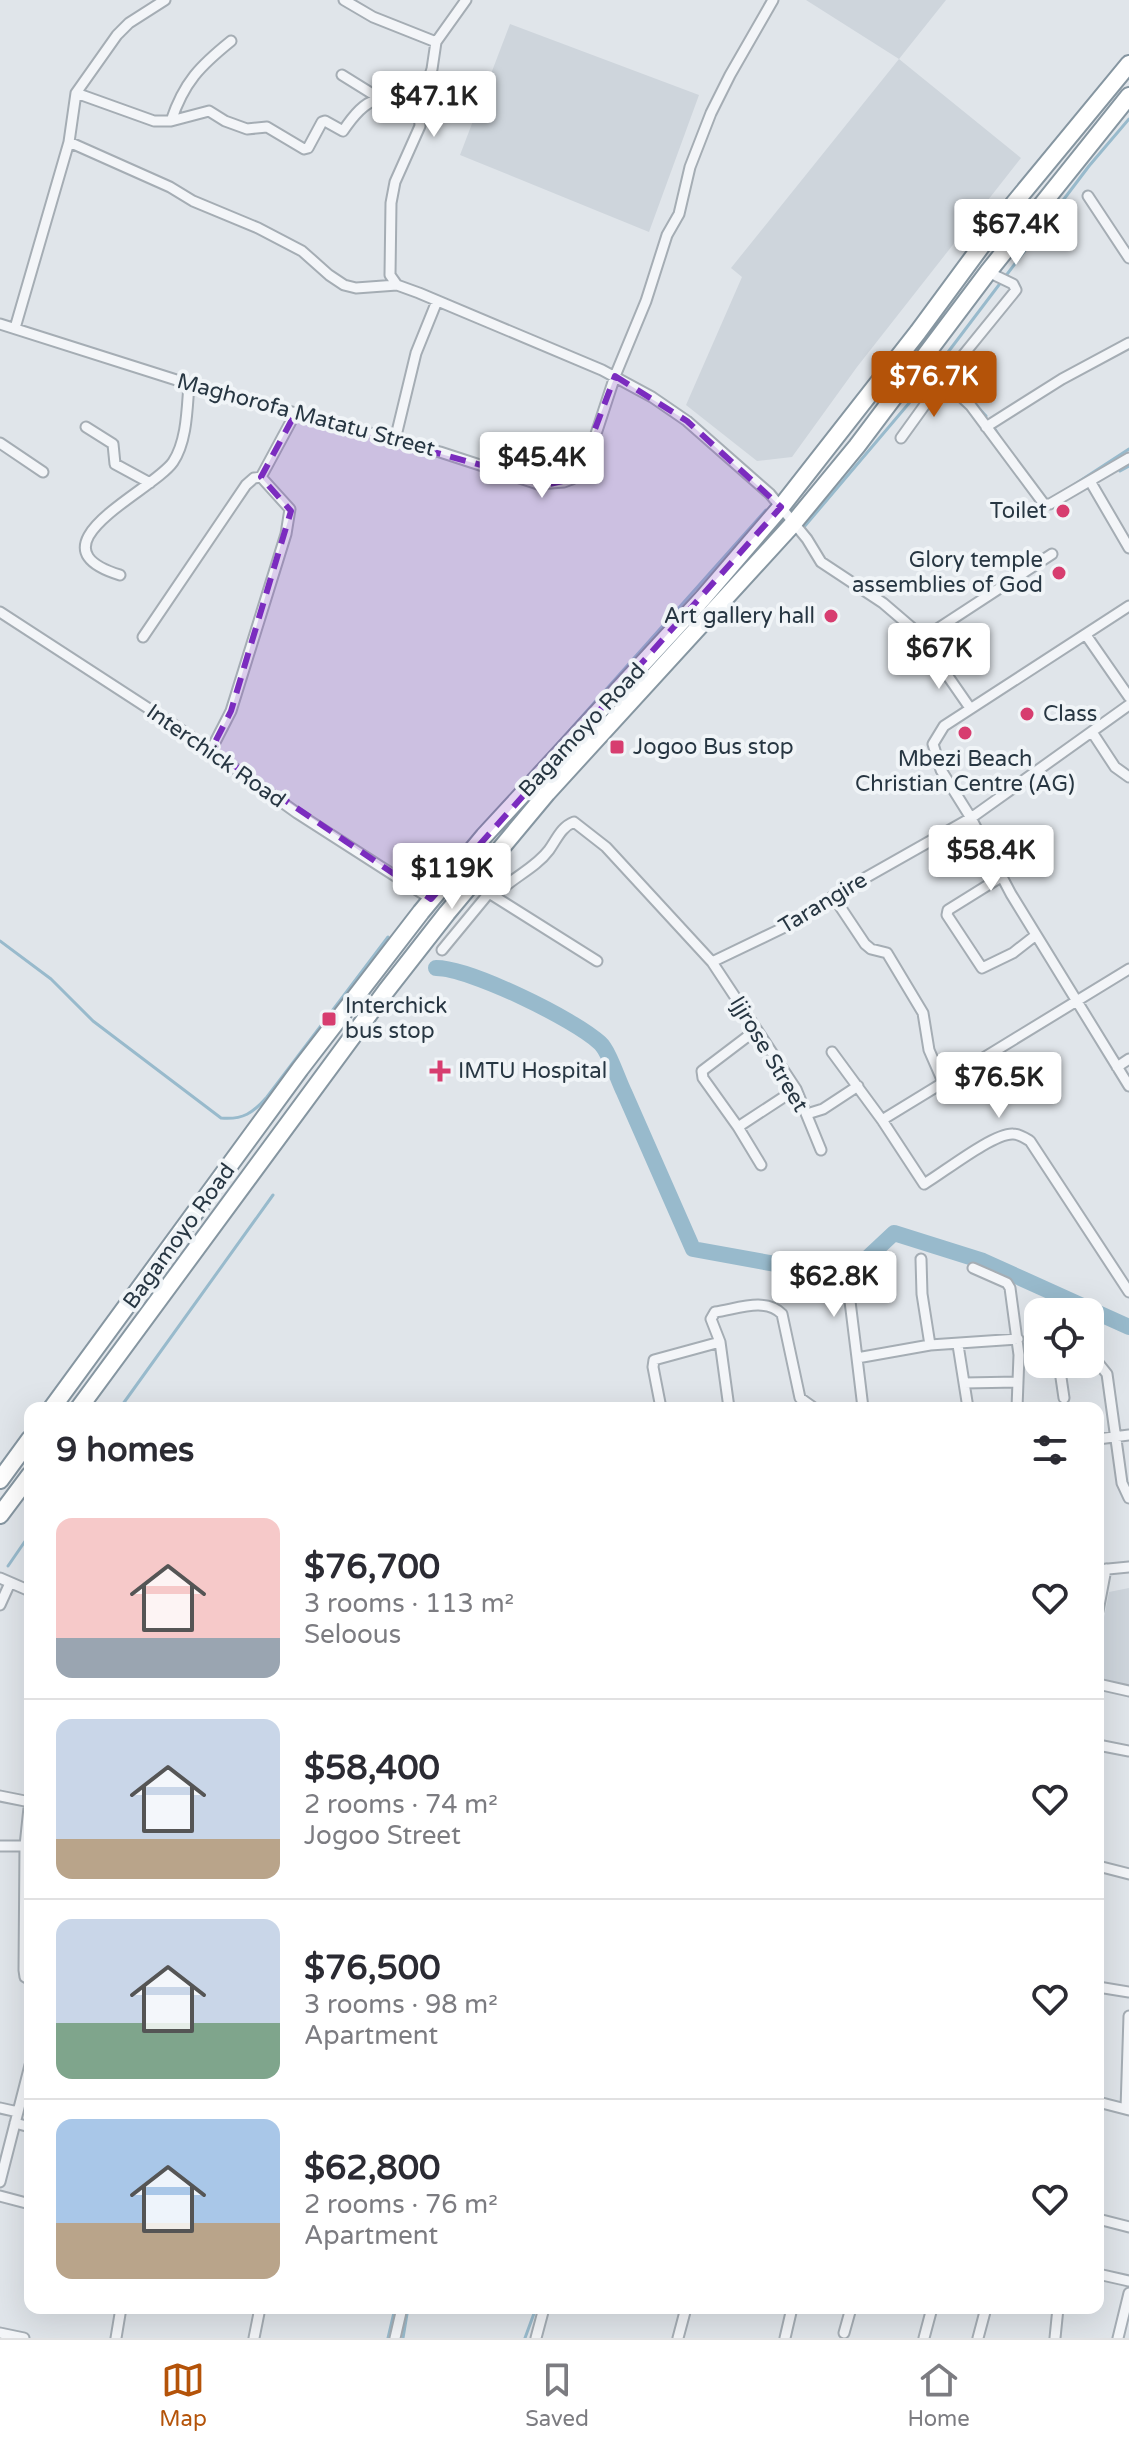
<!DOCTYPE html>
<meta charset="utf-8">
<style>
body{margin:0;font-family:"Varela Round",sans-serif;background:#f7f7f7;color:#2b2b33;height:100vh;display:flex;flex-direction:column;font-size:30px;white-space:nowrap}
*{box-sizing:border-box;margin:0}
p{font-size:26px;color:#7c7c81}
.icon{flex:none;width:44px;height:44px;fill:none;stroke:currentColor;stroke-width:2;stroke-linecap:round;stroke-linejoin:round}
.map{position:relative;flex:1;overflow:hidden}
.sheet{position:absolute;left:24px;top:1402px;width:1080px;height:912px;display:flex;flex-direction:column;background:#fff;border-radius:16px;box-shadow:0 8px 32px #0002}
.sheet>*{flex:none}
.controls{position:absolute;left:1024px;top:1298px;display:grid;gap:16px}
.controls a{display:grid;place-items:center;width:80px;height:80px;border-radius:16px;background:#fff;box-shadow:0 8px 32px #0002;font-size:40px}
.price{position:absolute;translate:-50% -68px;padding:0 18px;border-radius:8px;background:#fff;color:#222;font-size:26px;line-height:52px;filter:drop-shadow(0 2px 4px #0008)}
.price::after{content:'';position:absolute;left:50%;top:48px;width:24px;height:18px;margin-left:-12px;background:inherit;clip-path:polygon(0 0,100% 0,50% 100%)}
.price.selected{background:#b45309;color:#fff}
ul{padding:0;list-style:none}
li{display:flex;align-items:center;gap:24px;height:200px;padding:0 32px}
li+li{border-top:2px solid #e1e1e2}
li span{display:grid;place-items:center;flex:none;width:224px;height:160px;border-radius:16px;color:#555}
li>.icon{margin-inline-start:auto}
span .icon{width:96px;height:96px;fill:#fffc;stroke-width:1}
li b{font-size:34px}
h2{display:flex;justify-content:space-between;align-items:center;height:96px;padding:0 32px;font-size:34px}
.tab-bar{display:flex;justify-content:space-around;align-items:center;height:112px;border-top:2px solid #e1e1e2;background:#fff;font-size:22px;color:#7c7c81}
.tab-bar a{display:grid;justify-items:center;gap:4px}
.tab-bar .selected{color:#b45309}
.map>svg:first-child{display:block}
.built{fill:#ced5dc}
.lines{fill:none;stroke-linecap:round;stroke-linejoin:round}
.stream{stroke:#98bacc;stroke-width:3}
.river{stroke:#98bacc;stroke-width:16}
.street-casing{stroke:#a5adb4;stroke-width:13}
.highway-casing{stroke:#8696a1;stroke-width:20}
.street{stroke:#f3f5f8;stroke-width:9}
.highway{stroke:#fff;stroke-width:16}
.marked{fill:#7b2cbf;fill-opacity:0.2;stroke:#7b2cbf;stroke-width:6;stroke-dasharray:16 10;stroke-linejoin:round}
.poi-dot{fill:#d73d6f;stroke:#f0f4f7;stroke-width:3}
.labels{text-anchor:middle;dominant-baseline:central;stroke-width:8;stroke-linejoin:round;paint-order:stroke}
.street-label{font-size:22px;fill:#273642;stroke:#f0f4f7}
.poi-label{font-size:22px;fill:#273642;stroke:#f0f4f7;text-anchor:start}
</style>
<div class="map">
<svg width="1129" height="2338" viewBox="0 0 1129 2338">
<rect width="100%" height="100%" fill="#e0e5ea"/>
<path class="built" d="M806 0H946L899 59 1021 158 857 367 792 457 757 461 686 405 742 277 731 268 899 59Z
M510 24 699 95 649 232 460 155Z
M1129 1588V1685L1098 1679V1647L1109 1592Z"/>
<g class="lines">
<path class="stream" d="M936 368 1089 166 1129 119
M953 380 986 416
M993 426 1001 439
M1120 471 1129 466
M1066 490 1129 449
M804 527 927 382
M545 758 766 510
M0 941 51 979 93 1021 221 1118C243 1120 253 1113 267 1097L388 937
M120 1408 273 1195
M8 1566 30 1534
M388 2338 395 2308
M403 2338 408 2308
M525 2338 536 2308"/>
<path class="river" d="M436 968C470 968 574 1019 600 1043 609 1051 618 1080 624 1092 647 1144 670 1196 693 1249L847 1277 894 1233 983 1261 1129 1327"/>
<g class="street-casing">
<path id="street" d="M344 0 373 17 436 42
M342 75 379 98
M76 93 154 121H171L209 111 225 121 247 129 267 127 304 149 308 148 322 122 325 121 343 131C367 95 381 92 419 109
M171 121C184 82 200 66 231 41
M69 142 170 187 193 201 258 228 302 251 329 275 344 285 356 288 397 285 419 293 602 370 652 397 687 421 770 494 807 539 821 562 883 603 918 633 970 708
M1088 196 1129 258
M397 285 390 275 391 203 395 182 420 126 419 109 432 69 436 42 466 0
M0 324 189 384 440 452 538 484 564 482 572 479 580 469 592 446 615 376 646 301 667 235 679 214 690 167 711 113 730 75 773 0
M15 328 69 142 76 93 117 35 129 23 165 0
M917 367 954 390 971 406 1044 504H1050L1129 458
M86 427 113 444 115 464 150 483
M986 427 1062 379 1129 343
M901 438 942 381 1016 290 1013 284 988 272
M395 440 416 353 437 301
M0 443 43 472
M1090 481 1129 548
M120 575C25 546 153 491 173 462 187 441 187 409 189 384
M1129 606 944 726 933 744 941 770 971 818 1011 894 1129 1086
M0 612 177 727 297 813 431 899
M1086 635 1129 697
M143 637 246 485 254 478 261 477
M922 639 1052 554
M1092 732 1115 767 1129 777
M211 750 231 711 286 534 290 509 261 477 295 414
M1001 877 948 910 947 915 982 968 1013 953 1036 935
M473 883 597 961
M495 896C510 878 534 870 549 850 557 839 561 827 574 822L606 847 712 962 789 925 842 891 971 818 1129 705
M833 896 865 944 871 949 887 953 923 1013 929 1050 943 1082
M442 950 489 893
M712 962 796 1089 821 1150
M756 1030 702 1071 703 1078 738 1127 761 1165
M832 1052 882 1120 924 1184C943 1173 993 1133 1013 1134 1019 1134 1025 1138 1030 1141L1129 1292
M1117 1067 1129 1059
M807 1114 823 1109 858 1086
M882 1120 1129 969
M738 1127 796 1089
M921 1259 922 1294 930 1345
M973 1268 1007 1283 1010 1288 1019 1355 1017 1408
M847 1277 857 1358
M958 1345 968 1408
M1059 1364 1064 1398
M1090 1364H1099L1107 1374 1122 1483 1129 1498
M1059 1368 1088 1364
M964 1383 1018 1382
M661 1408 653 1367 654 1360 720 1342
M729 1408 720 1342 711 1319 715 1312C737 1309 765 1297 782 1314L800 1398 814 1408
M863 1408 857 1358 930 1345 1018 1339
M1098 1439 1129 1435
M1098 1570 1129 1567
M0 1578 30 1591
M0 1605 10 1583
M1098 1611 1106 1569
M1098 1684 1129 1691
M1098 1745 1129 1751
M0 1796 30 1802
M30 1798 25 1846 24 1970 25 1977 30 1980
M0 1846H25
M1098 1866 1129 1874
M1098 1987 1129 1992
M1098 2102 1129 2110
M0 2108 18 2112
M1126 2109 1129 2016
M15 2123 30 2127
M0 2182 30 2065
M0 2196 30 2204
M1098 2219 1129 2227
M1098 2274 1129 2281
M0 2333 24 2338
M844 2333 851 2308
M116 2338 121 2308
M254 2338 260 2308
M395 2338 402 2308
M536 2338 544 2308
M678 2338 686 2308
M785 2338 792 2308
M924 2338 932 2308
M978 2338 986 2308
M1055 2338 1058 2308
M1118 2338 1129 2293"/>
</g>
<g class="highway-casing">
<path id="highway" d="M52 1408 300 1069 421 912 484 836 703 598 781 507 918 332 1002 218 1129 64
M79 1408 386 991 447 913 547 793 792 525 857 446 988 272 1129 96
M0 1480 30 1439
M0 1515 30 1475"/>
</g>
<use href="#street" class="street"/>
<use href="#highway" class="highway"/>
</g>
<path class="marked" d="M615 376 687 421 781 507 431 899 211 750 231 711 291 511 261 477 295 414 550 484 572 479 580 469Z"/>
<g class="poi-dot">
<circle cx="1063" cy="511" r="8"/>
<circle cx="1059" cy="573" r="8"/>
<circle cx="831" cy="616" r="8"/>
<circle cx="1027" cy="714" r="8"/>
<circle cx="965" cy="733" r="8"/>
<rect x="609" y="739" width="16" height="16" rx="4"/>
<rect x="321" y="1011" width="16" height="16" rx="4"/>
<path d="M436 1059h8v8h8v8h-8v8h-8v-8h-8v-8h8z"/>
</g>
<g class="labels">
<g class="street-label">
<text transform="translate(306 415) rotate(15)">Maghorofa Matatu Street</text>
<text transform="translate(582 730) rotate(-47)">Bagamoyo Road</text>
<text transform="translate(216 756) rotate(35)">Interchick Road</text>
<text transform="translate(823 903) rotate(-31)">Tarangire</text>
<text transform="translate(769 1054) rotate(59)">Ijjrose Street</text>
<text transform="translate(179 1236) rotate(-54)">Bagamoyo Road</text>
</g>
<g class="poi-label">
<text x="1047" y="511" text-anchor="end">Toilet</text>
<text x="1043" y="560" text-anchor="end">Glory temple<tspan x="1043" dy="25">assemblies of God</tspan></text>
<text x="815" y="616" text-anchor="end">Art gallery hall</text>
<text x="1043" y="714">Class</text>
<text x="633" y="747">Jogoo Bus stop</text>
<text x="965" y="759" text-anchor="middle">Mbezi Beach<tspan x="965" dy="25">Christian Centre (AG)</tspan></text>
<text x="345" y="1006">Interchick<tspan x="345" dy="25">bus stop</tspan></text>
<text x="458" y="1071">IMTU Hospital</text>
</g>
</g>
</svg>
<div class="controls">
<a><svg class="icon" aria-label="locate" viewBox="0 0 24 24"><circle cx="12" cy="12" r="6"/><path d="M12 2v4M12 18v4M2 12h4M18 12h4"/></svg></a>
</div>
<b class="price" style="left:434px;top:139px">$47.1K</b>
<b class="price" style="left:1016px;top:267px">$67.4K</b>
<b class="price selected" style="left:934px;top:419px">$76.7K</b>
<b class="price" style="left:542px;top:500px">$45.4K</b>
<b class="price" style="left:939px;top:691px">$67K</b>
<b class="price" style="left:991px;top:893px">$58.4K</b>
<b class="price" style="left:452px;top:911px">$119K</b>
<b class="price" style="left:999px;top:1120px">$76.5K</b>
<b class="price" style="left:834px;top:1319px">$62.8K</b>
<section class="sheet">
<h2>9 homes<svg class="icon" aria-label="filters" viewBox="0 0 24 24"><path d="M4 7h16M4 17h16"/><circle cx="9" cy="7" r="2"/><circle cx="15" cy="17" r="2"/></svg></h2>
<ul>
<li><span style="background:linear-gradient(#f6c9c9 75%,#9aa5b1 0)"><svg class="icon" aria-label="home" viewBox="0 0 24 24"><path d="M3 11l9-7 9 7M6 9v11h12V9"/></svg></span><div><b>$76,700</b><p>3 rooms · 113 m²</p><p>Seloous</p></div><svg class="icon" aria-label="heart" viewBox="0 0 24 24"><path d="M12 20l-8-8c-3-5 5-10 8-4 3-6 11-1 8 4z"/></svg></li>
<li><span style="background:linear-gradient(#c9d6e8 75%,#b9a48a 0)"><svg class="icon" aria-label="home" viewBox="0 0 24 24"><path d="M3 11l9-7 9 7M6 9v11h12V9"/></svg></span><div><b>$58,400</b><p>2 rooms · 74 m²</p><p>Jogoo Street</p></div><svg class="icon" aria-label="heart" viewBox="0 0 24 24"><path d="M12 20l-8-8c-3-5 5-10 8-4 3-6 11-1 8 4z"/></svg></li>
<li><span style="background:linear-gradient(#c9d6e8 65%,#7fa58c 0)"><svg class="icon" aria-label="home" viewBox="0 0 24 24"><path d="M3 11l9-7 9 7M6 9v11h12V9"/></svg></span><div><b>$76,500</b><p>3 rooms · 98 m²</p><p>Apartment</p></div><svg class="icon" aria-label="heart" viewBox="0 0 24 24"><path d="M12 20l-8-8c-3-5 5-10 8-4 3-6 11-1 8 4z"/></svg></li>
<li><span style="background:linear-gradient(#a9c7e8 65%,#b9a48a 0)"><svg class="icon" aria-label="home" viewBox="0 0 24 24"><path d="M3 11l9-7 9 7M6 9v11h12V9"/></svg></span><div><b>$62,800</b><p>2 rooms · 76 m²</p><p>Apartment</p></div><svg class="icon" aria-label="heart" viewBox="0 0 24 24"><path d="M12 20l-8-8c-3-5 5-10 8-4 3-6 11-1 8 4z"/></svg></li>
</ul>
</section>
</div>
<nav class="tab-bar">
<a class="selected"><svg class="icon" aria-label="map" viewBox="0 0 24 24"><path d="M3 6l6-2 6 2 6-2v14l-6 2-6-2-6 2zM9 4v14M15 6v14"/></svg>Map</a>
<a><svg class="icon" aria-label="saved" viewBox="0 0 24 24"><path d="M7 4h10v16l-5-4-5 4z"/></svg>Saved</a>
<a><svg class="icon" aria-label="home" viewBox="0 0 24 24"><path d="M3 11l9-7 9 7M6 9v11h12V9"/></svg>Home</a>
</nav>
